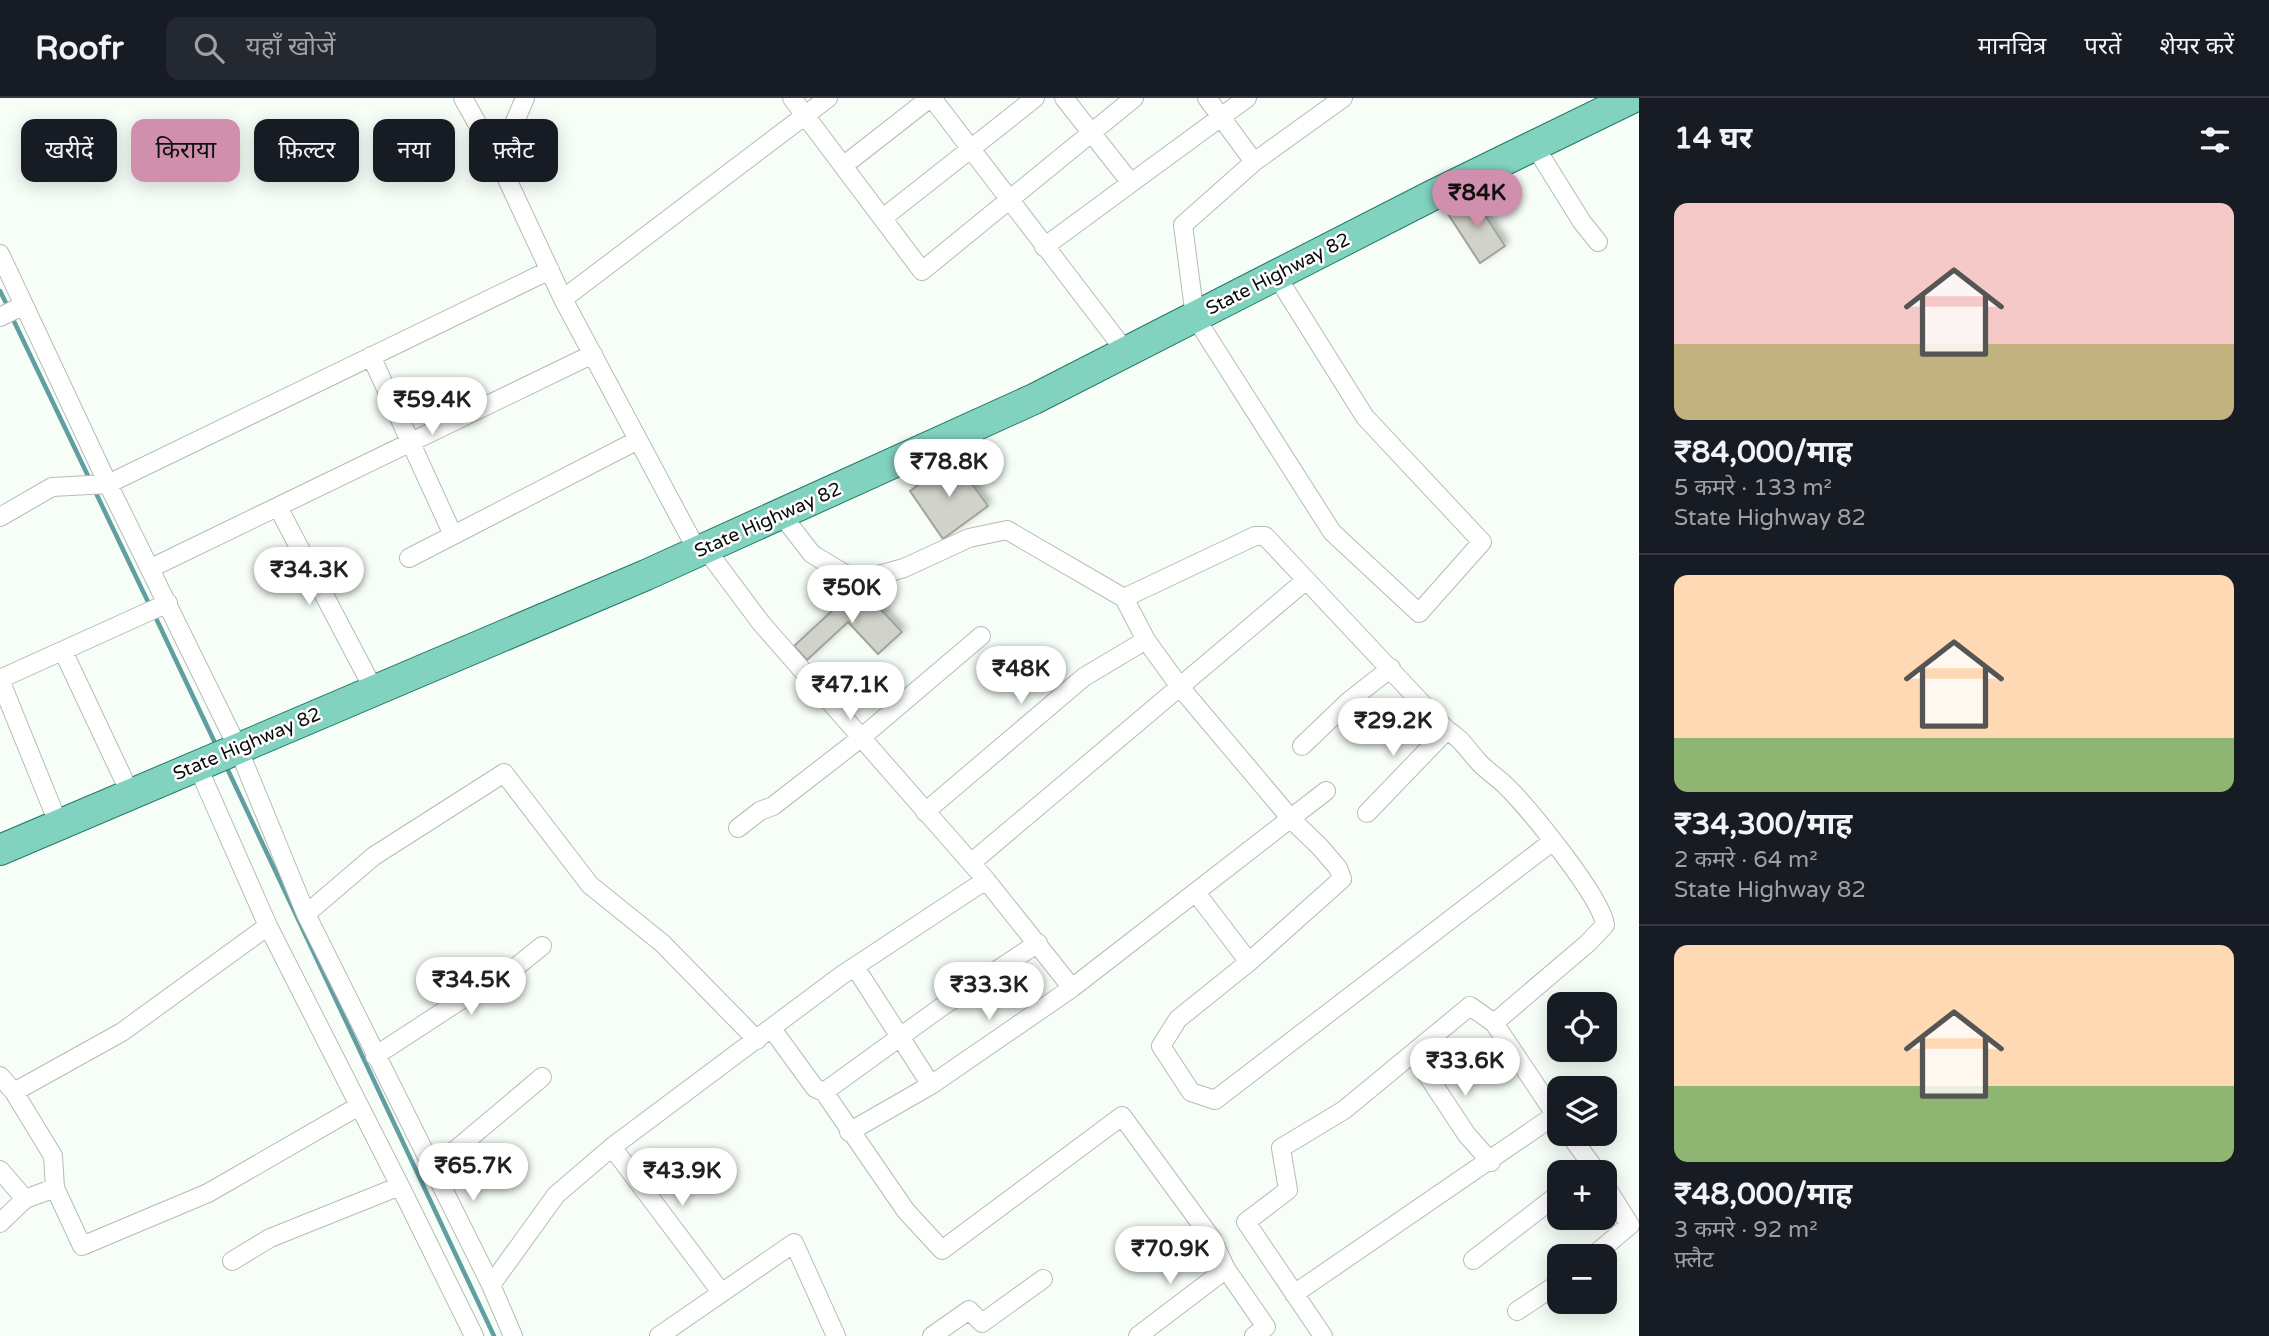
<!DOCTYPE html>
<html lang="hi">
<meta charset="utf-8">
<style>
body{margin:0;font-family:"Varela Round","Noto Sans Devanagari",sans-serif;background:#242831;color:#f1f3f6;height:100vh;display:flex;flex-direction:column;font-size:26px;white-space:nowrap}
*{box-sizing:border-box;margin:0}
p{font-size:23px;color:#9ea1a6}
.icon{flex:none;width:38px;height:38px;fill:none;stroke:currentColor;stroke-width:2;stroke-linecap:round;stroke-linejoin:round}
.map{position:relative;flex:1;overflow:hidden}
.drawer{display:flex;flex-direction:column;background:#171b24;width:630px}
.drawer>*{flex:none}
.hud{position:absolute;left:21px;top:21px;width:665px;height:63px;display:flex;gap:14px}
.controls{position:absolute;left:1547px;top:894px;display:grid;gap:14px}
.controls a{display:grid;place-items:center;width:70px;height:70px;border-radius:14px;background:#171b24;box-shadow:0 4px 18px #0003;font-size:35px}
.price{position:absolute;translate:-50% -60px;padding:0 16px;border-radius:24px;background:#fff;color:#222;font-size:23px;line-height:46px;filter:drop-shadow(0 2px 4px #0008)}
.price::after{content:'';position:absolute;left:50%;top:42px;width:21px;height:16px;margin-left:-10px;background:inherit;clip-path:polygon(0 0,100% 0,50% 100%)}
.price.on{background:#d090ad;color:#111}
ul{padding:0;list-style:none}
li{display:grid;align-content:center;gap:14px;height:371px;padding:0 35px}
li+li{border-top:2px solid #363941}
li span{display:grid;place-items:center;height:217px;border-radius:14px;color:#555}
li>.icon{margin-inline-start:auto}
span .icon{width:126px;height:126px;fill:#fffc;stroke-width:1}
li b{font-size:30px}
h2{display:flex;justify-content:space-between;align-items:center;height:84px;padding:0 35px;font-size:30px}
.chip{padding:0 24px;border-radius:14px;background:#171b24;box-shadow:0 4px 18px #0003;font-size:24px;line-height:63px}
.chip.on{background:#d090ad;color:#111}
header{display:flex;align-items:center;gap:42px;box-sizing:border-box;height:98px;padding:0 35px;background:#171b24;border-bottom:2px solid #363941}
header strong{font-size:33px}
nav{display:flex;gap:38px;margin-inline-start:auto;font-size:24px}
.search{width:490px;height:63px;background:#242831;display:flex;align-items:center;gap:18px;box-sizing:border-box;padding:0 24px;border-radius:14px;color:#9ea1a6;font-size:26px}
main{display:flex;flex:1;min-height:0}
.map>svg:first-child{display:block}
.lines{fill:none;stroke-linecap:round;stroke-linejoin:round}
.stream{stroke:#609ea2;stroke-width:4.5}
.building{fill:#d1d3ca;stroke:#a2a49b;stroke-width:2;filter:url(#shadow)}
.minor-casing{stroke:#b5bcb5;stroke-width:20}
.primary-casing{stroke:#227a65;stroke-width:32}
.minor{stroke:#fff;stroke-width:18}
.primary{stroke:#82d2c0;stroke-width:30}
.labels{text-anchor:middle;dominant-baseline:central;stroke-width:5;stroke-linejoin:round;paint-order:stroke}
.street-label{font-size:19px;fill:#0b0d0b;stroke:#fff}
</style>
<header>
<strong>Roofr</strong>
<div class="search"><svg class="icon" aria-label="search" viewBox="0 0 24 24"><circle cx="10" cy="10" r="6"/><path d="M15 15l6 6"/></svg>यहाँ खोजें</div>
<nav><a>मानचित्र</a><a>परतें</a><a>शेयर करें</a></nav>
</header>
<main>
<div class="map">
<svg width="1639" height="1238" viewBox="0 0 1639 1238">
<defs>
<filter id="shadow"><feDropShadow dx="4" dy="-4" stdDeviation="3.5" flood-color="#0004"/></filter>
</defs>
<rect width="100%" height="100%" fill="#f7fef7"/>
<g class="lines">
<path class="stream" d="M0 193 9 211
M12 219 90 382
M95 393 150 508
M154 516 216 647
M226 668 494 1238"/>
</g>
<path class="building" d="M1474 100 1505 148 1480 165 1448 116Z
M954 361 988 408 943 441 910 393Z
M859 488 902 534 878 556 848 524 807 562 794 548Z"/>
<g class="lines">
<g class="minor-casing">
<path id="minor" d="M463 0 501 68 563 201 698 454
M792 0 922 173 1134 0
M932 0 1126 254
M1064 0 1131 85 1247 0
M1207 0 1254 64
M1534 47 1582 124 1598 144
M498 63 525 0
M843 68 930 0
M883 120 1035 0
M1044 149 1131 85
M0 156 108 386 238 650 306 816 491 1187 556 1097 612 1049 842 877 986 782 761 525 705 450
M1276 177 1365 319 1482 444 1419 515 1332 434 1195 219 1183 127 1254 64 1343 0
M563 201 828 0
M0 219 24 207
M371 258 453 437
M278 409 374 592
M781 416 812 456 850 479 875 478 904 470 969 440 1007 432 1124 500 1146 542 1180 589 1292 722 1320 749 1338 770 1342 781 1249 864 1178 921 1161 948 1191 994 1215 1002 1553 743
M0 419 52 389 108 386 550 172
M409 460 638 342
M151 470 593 256
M1124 500 1255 438H1265L1447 632C1461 640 1467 651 1477 662 1485 672 1496 678 1505 687 1528 709 1602 800 1605 827L1588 845 1494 925
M63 553 130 695
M0 581 168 505
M0 582 59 727
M1302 648 1349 603 1391 570
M925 714 1084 579 1146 542
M1367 715 1447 632
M738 730 760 713 773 708 862 639 981 538
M971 765 1305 483
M1197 796 1249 864
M306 816 374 758 504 675 590 787 662 845 757 942
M268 828 400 1088
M855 869 931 987 1072 890 986 782
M1072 890 1326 693
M772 931 815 990 824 994 906 1113 942 1152 1122 1018 1212 1141 1226 1171 1266 1229 1254 1238
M1414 957 1467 1037 1491 1064
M375 958 470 896 486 893 542 848
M0 978 14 994 53 1058 55 1090 82 1148 208 1095 359 1008
M14 994 122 934 268 828 197 667
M824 994 940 910 1038 845
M849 1034 931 987
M1569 1036 1597 1074
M612 1049 721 1194
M434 1070 542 979
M0 1072 25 1101
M0 1125 25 1101 55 1090
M1593 1158 1630 1127 1605 1087
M1473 1162 1559 1096
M232 1163 270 1140 400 1088 474 1238
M491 1187 513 1238
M1294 1196 1555 1017
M1517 1213 1559 1185
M659 1238 794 1145 836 1238
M932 1238 969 1212 982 1225 1043 1181
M1138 1238 1226 1171
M1323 1238 1246 1124 1288 1092 1281 1050 1344 1012 1470 908 1494 925 1559 1022"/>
</g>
<g class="primary-casing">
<path id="primary" d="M0 752 646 477 1034 301 1433 97 1632 0"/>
</g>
<use href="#minor" class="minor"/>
<use href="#primary" class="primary"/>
</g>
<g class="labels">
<g class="street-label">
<text transform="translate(1278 176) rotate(-27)">State Highway 82</text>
<text transform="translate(768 422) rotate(-24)">State Highway 82</text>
<text transform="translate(247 646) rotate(-23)">State Highway 82</text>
</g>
</g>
</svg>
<div class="controls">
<a><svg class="icon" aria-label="locate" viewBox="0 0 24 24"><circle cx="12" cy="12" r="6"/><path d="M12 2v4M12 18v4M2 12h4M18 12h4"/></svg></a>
<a><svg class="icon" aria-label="layers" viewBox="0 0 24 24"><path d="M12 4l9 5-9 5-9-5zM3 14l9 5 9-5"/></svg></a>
<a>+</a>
<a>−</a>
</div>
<b class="price on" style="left:1477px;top:132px">₹84K</b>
<b class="price" style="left:432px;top:339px">₹59.4K</b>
<b class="price" style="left:949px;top:401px">₹78.8K</b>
<b class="price" style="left:309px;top:509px">₹34.3K</b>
<b class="price" style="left:852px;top:527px">₹50K</b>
<b class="price" style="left:1021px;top:608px">₹48K</b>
<b class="price" style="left:850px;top:624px">₹47.1K</b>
<b class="price" style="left:1393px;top:660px">₹29.2K</b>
<b class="price" style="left:471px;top:919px">₹34.5K</b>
<b class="price" style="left:989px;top:924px">₹33.3K</b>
<b class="price" style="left:1465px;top:1000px">₹33.6K</b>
<b class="price" style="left:473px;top:1105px">₹65.7K</b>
<b class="price" style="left:682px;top:1110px">₹43.9K</b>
<b class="price" style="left:1170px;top:1188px">₹70.9K</b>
<div class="hud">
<a class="chip">खरीदें</a>
<a class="chip on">किराया</a>
<a class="chip">फ़िल्टर</a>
<a class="chip">नया</a>
<a class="chip">फ़्लैट</a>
</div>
</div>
<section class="drawer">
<h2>14 घर<svg class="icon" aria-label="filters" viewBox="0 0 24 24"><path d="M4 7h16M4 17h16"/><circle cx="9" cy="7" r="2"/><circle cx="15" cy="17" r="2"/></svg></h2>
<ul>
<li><span style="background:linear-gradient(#f6c9c9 65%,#c2b280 0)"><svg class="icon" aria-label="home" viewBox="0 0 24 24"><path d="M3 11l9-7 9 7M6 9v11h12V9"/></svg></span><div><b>₹84,000/माह</b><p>5 कमरे · 133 m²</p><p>State Highway 82</p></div></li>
<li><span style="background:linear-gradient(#ffd9b3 75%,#8fb573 0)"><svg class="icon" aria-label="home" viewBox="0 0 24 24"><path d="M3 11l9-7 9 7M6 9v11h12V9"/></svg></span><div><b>₹34,300/माह</b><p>2 कमरे · 64 m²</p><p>State Highway 82</p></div></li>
<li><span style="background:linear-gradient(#ffd9b3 65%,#8fb573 0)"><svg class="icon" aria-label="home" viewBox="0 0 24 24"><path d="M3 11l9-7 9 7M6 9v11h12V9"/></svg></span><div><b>₹48,000/माह</b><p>3 कमरे · 92 m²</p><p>फ़्लैट</p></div></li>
</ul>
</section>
</main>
